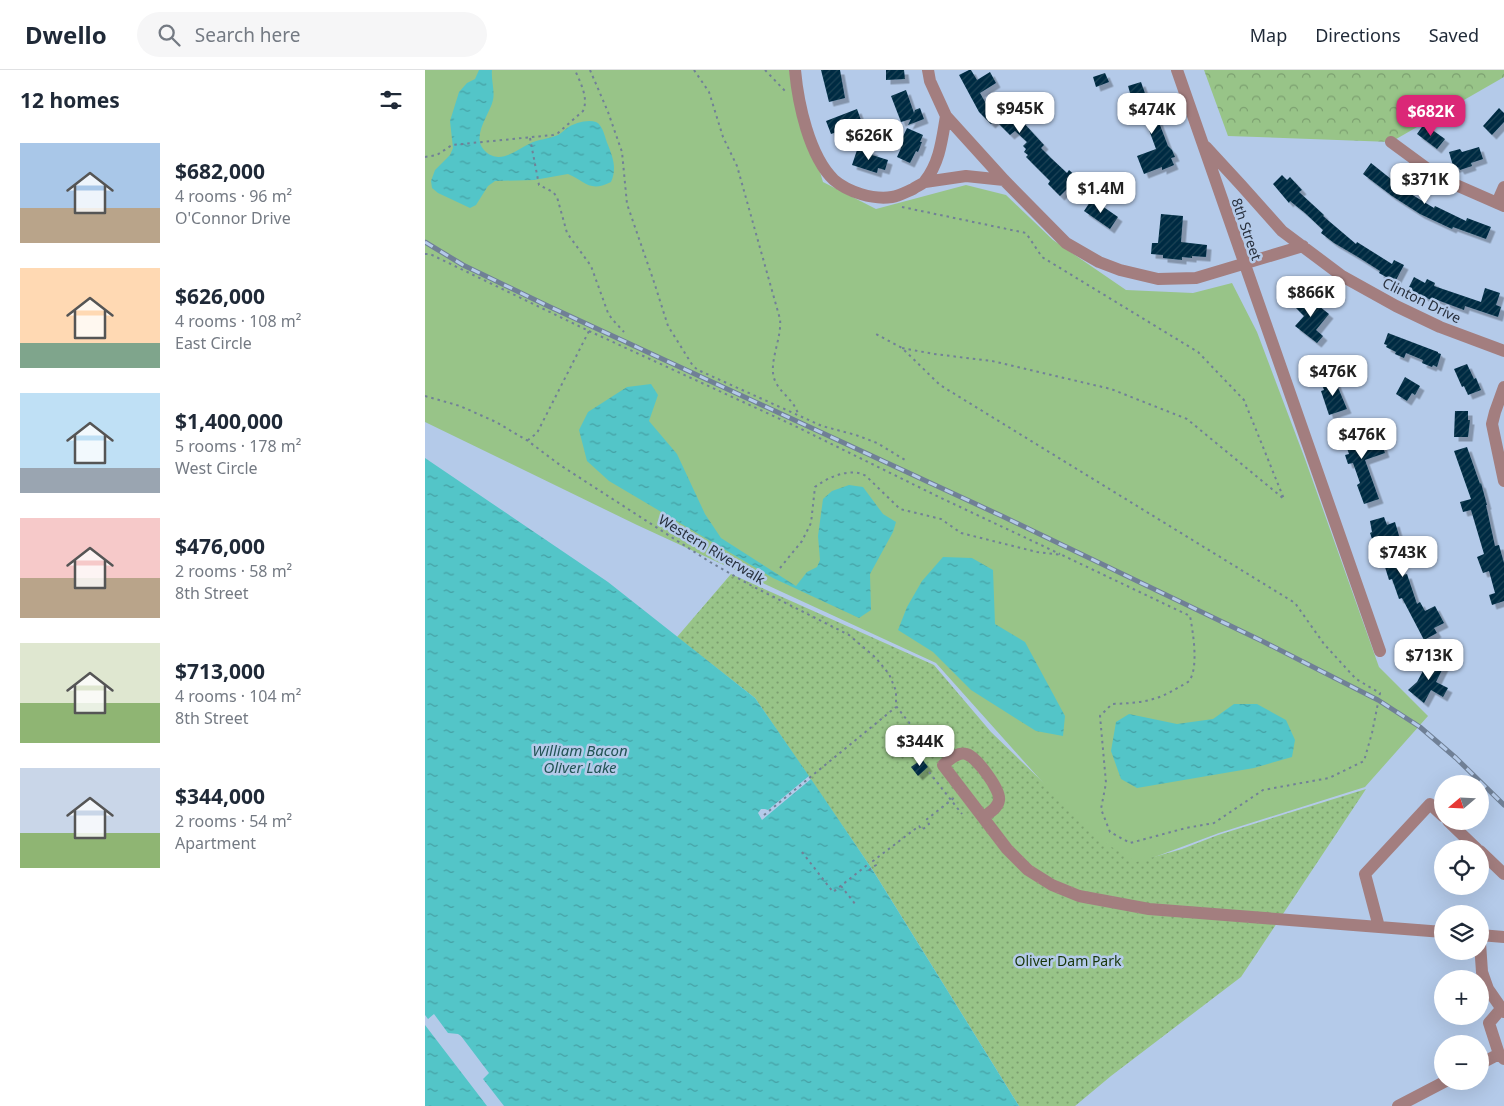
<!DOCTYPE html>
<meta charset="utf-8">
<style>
body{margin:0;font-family:"Noto Sans",sans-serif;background:#f6f6f7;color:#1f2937;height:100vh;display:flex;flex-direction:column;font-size:19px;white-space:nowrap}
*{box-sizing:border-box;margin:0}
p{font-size:16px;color:#747a83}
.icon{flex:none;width:28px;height:28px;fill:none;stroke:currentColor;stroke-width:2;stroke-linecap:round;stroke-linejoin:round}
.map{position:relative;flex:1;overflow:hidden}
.sheet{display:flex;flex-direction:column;background:#fff;width:425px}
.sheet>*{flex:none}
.needle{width:32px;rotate:251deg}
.controls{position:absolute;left:1009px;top:705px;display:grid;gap:10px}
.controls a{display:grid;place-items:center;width:55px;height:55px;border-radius:50%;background:#fff;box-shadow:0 5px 20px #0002;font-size:25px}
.price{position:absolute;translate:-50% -42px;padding:0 11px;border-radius:10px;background:#fff;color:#222;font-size:16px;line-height:32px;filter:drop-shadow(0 1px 2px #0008)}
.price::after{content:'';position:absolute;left:50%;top:30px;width:15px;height:11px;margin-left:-8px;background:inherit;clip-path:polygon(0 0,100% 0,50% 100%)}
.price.on{background:#db2777;color:#fff}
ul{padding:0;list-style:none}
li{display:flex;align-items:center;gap:15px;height:125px;padding:0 20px}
li span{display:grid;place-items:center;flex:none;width:140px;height:100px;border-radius:0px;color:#555}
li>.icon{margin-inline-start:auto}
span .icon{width:60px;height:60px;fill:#fffc;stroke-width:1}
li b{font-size:21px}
h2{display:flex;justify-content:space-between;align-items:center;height:60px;padding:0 20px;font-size:21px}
header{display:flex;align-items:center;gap:30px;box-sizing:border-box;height:70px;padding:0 25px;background:#fff;border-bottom:1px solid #e0e1e3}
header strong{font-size:24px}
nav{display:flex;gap:28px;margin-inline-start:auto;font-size:18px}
.search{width:350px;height:45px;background:#f6f6f7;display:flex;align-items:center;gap:12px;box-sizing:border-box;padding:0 18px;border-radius:28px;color:#747a83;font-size:19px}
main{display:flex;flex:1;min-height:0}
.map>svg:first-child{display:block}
.grass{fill:#98c488}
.forest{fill:url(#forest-crowns)}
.park{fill:url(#park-dots)}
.water{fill:url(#water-ripples)}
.building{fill:url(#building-hatch);filter:url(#shadow)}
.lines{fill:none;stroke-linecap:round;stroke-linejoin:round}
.path{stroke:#718097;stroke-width:2;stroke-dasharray:2.5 4;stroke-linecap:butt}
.minor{stroke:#a37e7f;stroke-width:12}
.rail-casing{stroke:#708096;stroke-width:5}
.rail{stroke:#b4cae9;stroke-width:3;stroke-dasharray:9;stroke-linecap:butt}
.labels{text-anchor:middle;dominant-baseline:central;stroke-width:5;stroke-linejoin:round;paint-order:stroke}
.street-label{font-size:14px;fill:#28303d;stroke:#b4cae9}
.park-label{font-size:14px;fill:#183609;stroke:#b4cae9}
.water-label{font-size:15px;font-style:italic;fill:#225354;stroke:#b4cae9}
</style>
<header>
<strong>Dwello</strong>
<div class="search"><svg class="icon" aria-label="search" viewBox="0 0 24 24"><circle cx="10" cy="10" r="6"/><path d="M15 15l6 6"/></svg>Search here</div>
<nav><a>Map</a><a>Directions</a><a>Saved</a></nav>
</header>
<main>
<section class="sheet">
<h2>12 homes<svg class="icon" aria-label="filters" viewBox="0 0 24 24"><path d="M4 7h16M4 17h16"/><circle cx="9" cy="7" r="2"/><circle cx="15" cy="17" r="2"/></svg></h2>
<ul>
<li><span style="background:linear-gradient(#a9c7e8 65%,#b9a48a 0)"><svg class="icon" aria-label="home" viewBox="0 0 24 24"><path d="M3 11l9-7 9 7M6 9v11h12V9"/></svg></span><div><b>$682,000</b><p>4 rooms · 96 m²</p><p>O'Connor Drive</p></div></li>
<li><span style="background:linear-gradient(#ffd9b3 75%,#7fa58c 0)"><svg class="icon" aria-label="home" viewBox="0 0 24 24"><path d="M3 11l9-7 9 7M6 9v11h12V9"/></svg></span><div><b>$626,000</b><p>4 rooms · 108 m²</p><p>East Circle</p></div></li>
<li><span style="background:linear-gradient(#bfe0f5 75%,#9aa5b1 0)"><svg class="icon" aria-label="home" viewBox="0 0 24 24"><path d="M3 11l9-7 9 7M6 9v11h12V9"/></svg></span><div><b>$1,400,000</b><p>5 rooms · 178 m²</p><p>West Circle</p></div></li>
<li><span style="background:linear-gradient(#f6c9c9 60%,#b9a48a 0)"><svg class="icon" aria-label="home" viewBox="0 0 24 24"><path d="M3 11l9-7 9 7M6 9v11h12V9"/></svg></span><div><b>$476,000</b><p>2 rooms · 58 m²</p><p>8th Street</p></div></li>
<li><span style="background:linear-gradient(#dfe7d0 60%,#8fb573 0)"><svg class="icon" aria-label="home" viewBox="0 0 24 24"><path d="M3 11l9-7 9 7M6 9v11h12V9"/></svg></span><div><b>$713,000</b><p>4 rooms · 104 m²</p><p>8th Street</p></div></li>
<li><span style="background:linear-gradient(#c9d6e8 65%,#8fb573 0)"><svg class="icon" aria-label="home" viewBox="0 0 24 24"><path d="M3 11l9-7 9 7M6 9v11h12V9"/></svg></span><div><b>$344,000</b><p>2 rooms · 54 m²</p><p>Apartment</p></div></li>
</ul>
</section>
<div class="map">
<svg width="1079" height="1036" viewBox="0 0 1079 1036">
<defs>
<pattern id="forest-crowns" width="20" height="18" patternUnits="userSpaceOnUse" patternTransform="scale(1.25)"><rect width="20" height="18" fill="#98c488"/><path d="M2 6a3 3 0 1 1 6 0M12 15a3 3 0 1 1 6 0" fill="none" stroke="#7ca070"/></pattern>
<pattern id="park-dots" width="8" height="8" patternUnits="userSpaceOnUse" patternTransform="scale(1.25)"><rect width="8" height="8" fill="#98c488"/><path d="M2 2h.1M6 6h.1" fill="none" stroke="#7ca070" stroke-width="1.8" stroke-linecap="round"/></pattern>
<pattern id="water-ripples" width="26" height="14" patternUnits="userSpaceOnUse" patternTransform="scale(1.25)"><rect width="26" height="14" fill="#53c5c8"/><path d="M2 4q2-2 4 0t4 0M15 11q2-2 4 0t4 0" fill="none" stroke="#45a0a4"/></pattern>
<pattern id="building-hatch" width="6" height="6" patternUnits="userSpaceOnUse" patternTransform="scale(1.25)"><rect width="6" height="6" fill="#002b42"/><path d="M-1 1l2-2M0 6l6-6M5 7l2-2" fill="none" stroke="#1c4256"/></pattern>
<filter id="shadow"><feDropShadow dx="4.5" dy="4.5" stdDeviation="0" flood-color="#0004"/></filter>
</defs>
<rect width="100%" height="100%" fill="#b4cae9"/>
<path class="grass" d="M0 0H364L398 112 451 139 541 115 581 125 628 170 701 220 768 223 807 213 832 262 880 389 954 597 1003 646 940 717 794 763 711 794 663 763 511 593 212 455 0 352Z"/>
<path class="forest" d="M779 0H1079V7L966 72 803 66Z"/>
<path class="park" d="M306 504 509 595 566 662 684 776 696 781 711 792 757 779 793 765 941 719 816 907 686 1006 650 1036H594L447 799 330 628 252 567Z"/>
<path class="water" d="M54 0H67C66 10 70 21 68 30 65 44 46 66 59 80 74 96 91 80 104 74 113 69 124 69 133 65 137 63 139 60 142 58 149 53 163 49 171 52 178 55 180 68 183 75 188 88 192 98 186 112 164 123 160 111 143 104L109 110 70 111 63 116 51 135 45 138 13 123 7 118 6 111 10 100 25 85 28 78 25 51 34 22 42 13 50 9Z
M226 314 233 325 224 351 252 384 280 444 296 468 371 516 382 502 392 497 395 490 393 466 398 429 407 421 424 415 438 417 458 444 471 452 468 462 445 504 446 540 434 548 348 508 184 411 162 391 154 360 163 342 202 317Z
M0 388 183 512 330 628 384 706 343 740 340 739H336L333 743 337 750 386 709 447 799 594 1036H79L58 1009 64 1003 36 966 33 964 23 963 9 944 3 949 0 945Z
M518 487 547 488 568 500 570 554 600 572 640 646 638 666 611 661 546 620 508 582 473 560 482 537 497 511Z
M809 634H832L861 650 870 670 867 687 829 698 712 718 696 709 686 681 691 652 704 644 752 654 788 649Z
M0 955 62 1036H0Z"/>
<path class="building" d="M396 0H415L420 28 404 32Z
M461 0H479L480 9 461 10Z
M544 0H546L552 10 565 2 571 13 555 23 564 39 575 27 619 75 616 78 627 89 642 103 644 100 652 107 654 104 659 110 657 112 660 114 652 122 645 116 635 126 623 114 625 111 601 87 603 85 599 82 601 79 598 76 602 72 590 61 585 65 570 50 566 54 554 42 534 5Z
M680 3 684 12 671 17 668 7Z
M716 12 727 43 730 42 743 76 747 80 750 87 746 88 749 95 737 100V97L719 104 712 86 731 79 714 33H708L703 16Z
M481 20 489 43 490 40 495 38 499 49 483 55 486 49 476 52 466 26Z
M1074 38 1079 43V52L1067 65 1058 56Z
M432 39 437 53 406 64 401 51Z
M999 54 1020 69 1012 79 992 64Z
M482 58 498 65 495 72H497L493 82 491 81 485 93 472 87 476 78 473 77Z
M436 77 449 81 447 85 463 90 460 100 453 98 452 103 427 95 432 80 434 81Z
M1054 77 1058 89 1046 93 1047 96 1035 100 1033 97 1029 99 1024 82 1035 79 1037 82Z
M946 93 981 121 1009 138 1010 136 1041 151 1042 148 1066 157 1061 169 1028 157 1027 159 995 144 967 126 938 104Z
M857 105 862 110 865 107 877 120 874 122 899 145 898 146 931 174 932 172 967 194 969 190 979 195 970 212 954 203 955 201 933 187 909 173 896 163 898 160 880 143 865 131 864 133 848 114Z
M667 129 693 147 685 159 659 141Z
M736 144 758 146 756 172 782 175 781 187 767 186V188L757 187V190L738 188V185L726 184 727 173H733Z
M989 207 1000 213 1002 209 1010 213 1009 216 1056 232 1060 218 1075 223 1071 235 1076 237 1073 247 1040 236 1039 240 1007 228 1006 230 983 219Z
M880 225 904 244 891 260 898 266 892 273 870 256 879 246 870 237Z
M963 263 1013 282V283L1016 284 1012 297 1008 295 1007 297 997 293 998 290 981 283 979 288 970 284 971 282 961 277 962 275 959 274Z
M1042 294 1049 309 1051 308 1056 320 1043 325 1039 316 1037 317 1029 299Z
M980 307 995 316 990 325 987 323 982 331 971 324Z
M909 308 922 339 904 345 896 321 899 320 896 312Z
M1030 341H1043V350H1045L1043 367H1029Z
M930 356 932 362 941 359 946 375 956 371 960 383 940 390 954 429 939 434 932 415 935 413 928 393 923 394 920 385 924 384 916 361Z
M1042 377 1055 414 1056 413 1062 435H1061L1070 476 1074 475 1079 493V531L1067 535 1064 525 1070 523 1064 501 1058 503 1052 487 1059 484 1046 440 1038 442 1035 432 1046 429 1029 381Z
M959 447 962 455 970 452 975 469 967 472 978 505 982 504 992 534 995 532 1000 541 1010 536 1019 553 1009 558 1012 563 999 570 977 528 974 529 967 509 964 510 955 481 951 475H949L945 463 947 462 945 451Z
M1006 586 1020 594 1011 612 1023 618 1018 627 1006 620 999 633 983 620 992 612Z
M497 689 503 697 493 706 486 697Z"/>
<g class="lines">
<path class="path" d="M165 0 183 42 197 82 202 134 229 212 243 256 268 296 273 300 397 356 431 365 452 373 480 390
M269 0 284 22 298 67 312 96 355 249C357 268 344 291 349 308 353 322 371 331 373 345
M340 0 361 22
M105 68 114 115 128 122 132 127 142 163 166 196 183 243 187 249 199 262
M0 87 12 85 27 75 128 65 133 63 158 41C164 28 155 12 150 0
M477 137 601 163 617 187 773 282 819 330 859 429 762 349 686 319 567 291 509 284 477 278
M0 184H5L164 261 112 363 103 370
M164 261 368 355 516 428 635 484
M0 326 35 336 71 352 103 371 135 395 285 492 327 516 424 565 451 588 464 604 471 621V636L511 687
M355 498 377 471 386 453 390 417C403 407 426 397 441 406L475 439 516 449 536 463 612 482 637 485 765 546C768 562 774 598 764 611 762 613 756 616 754 617 731 632 712 633 687 634L675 646 681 713 676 739 685 762 705 773 761 758 789 753 838 720 904 708 939 691 947 663 955 623 931 609 899 574 870 533 515 315 477 278 451 264
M504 702 537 744
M339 745 471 637
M377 782 408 822 441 796 444 800 451 795 448 791 494 756 497 760 504 754 501 750 530 727
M416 816 431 835"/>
<path class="minor" d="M370 0C373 33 384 86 409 110 423 122 448 130 467 127 474 126 481 122 488 119 492 116 498 114 500 111 515 92 517 69 521 46
M503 0 505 11 521 46 579 110 641 173 674 192 695 200 733 209 771 208 878 176
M752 0 955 581
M966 72 1015 108 1079 136
M781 77 816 115 857 161 917 206 971 236 1015 257 1079 281
M500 112 541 106 579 110
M1072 133 1079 117
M1079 317 1070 342 1067 354 1079 411
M559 747C565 742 573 738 574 730 576 720 551 686 541 684 533 681 524 690 518 695L582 779 603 800 627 815 654 826 724 839 1018 862
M1023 751 1052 779
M1055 781 1079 804
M954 857 940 804 1005 734 1018 746
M1055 865 1079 867
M1055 873 1057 902 1063 919 1079 942
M1076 939 1064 953 1074 984 1079 989
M1055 994 1074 984
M973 1036 1021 1011"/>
<g class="rail-casing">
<path id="rail" d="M0 172 38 195 123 236 579 447 837 571 953 630 995 657 1031 688 1079 735"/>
</g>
<use href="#rail" class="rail"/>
</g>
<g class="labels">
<g class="street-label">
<text transform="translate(822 159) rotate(71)">8th Street</text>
<text transform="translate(997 230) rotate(26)">Clinton Drive</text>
<text transform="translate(287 479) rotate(31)">Western Riverwalk</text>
</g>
<g class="park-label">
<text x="643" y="890">Oliver Dam Park</text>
</g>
<g class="water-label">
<text x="155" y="680">William Bacon<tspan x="155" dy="17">Oliver Lake</tspan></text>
</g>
</g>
</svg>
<div class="controls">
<a><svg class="needle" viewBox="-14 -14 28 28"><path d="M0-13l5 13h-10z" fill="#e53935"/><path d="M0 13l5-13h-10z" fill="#747a83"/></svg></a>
<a><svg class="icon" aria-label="locate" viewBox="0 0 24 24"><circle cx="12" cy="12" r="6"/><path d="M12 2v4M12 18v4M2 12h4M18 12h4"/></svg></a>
<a><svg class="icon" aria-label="layers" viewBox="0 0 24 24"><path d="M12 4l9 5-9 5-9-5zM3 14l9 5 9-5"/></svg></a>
<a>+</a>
<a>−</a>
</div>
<b class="price" style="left:595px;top:64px">$945K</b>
<b class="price" style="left:727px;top:65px">$474K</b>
<b class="price on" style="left:1006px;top:67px">$682K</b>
<b class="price" style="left:444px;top:91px">$626K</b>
<b class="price" style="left:1000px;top:135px">$371K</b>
<b class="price" style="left:676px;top:144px">$1.4M</b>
<b class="price" style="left:886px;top:248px">$866K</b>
<b class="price" style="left:908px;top:327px">$476K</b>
<b class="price" style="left:937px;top:390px">$476K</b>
<b class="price" style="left:978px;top:508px">$743K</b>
<b class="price" style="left:1004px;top:611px">$713K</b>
<b class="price" style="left:495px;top:697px">$344K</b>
</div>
</main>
